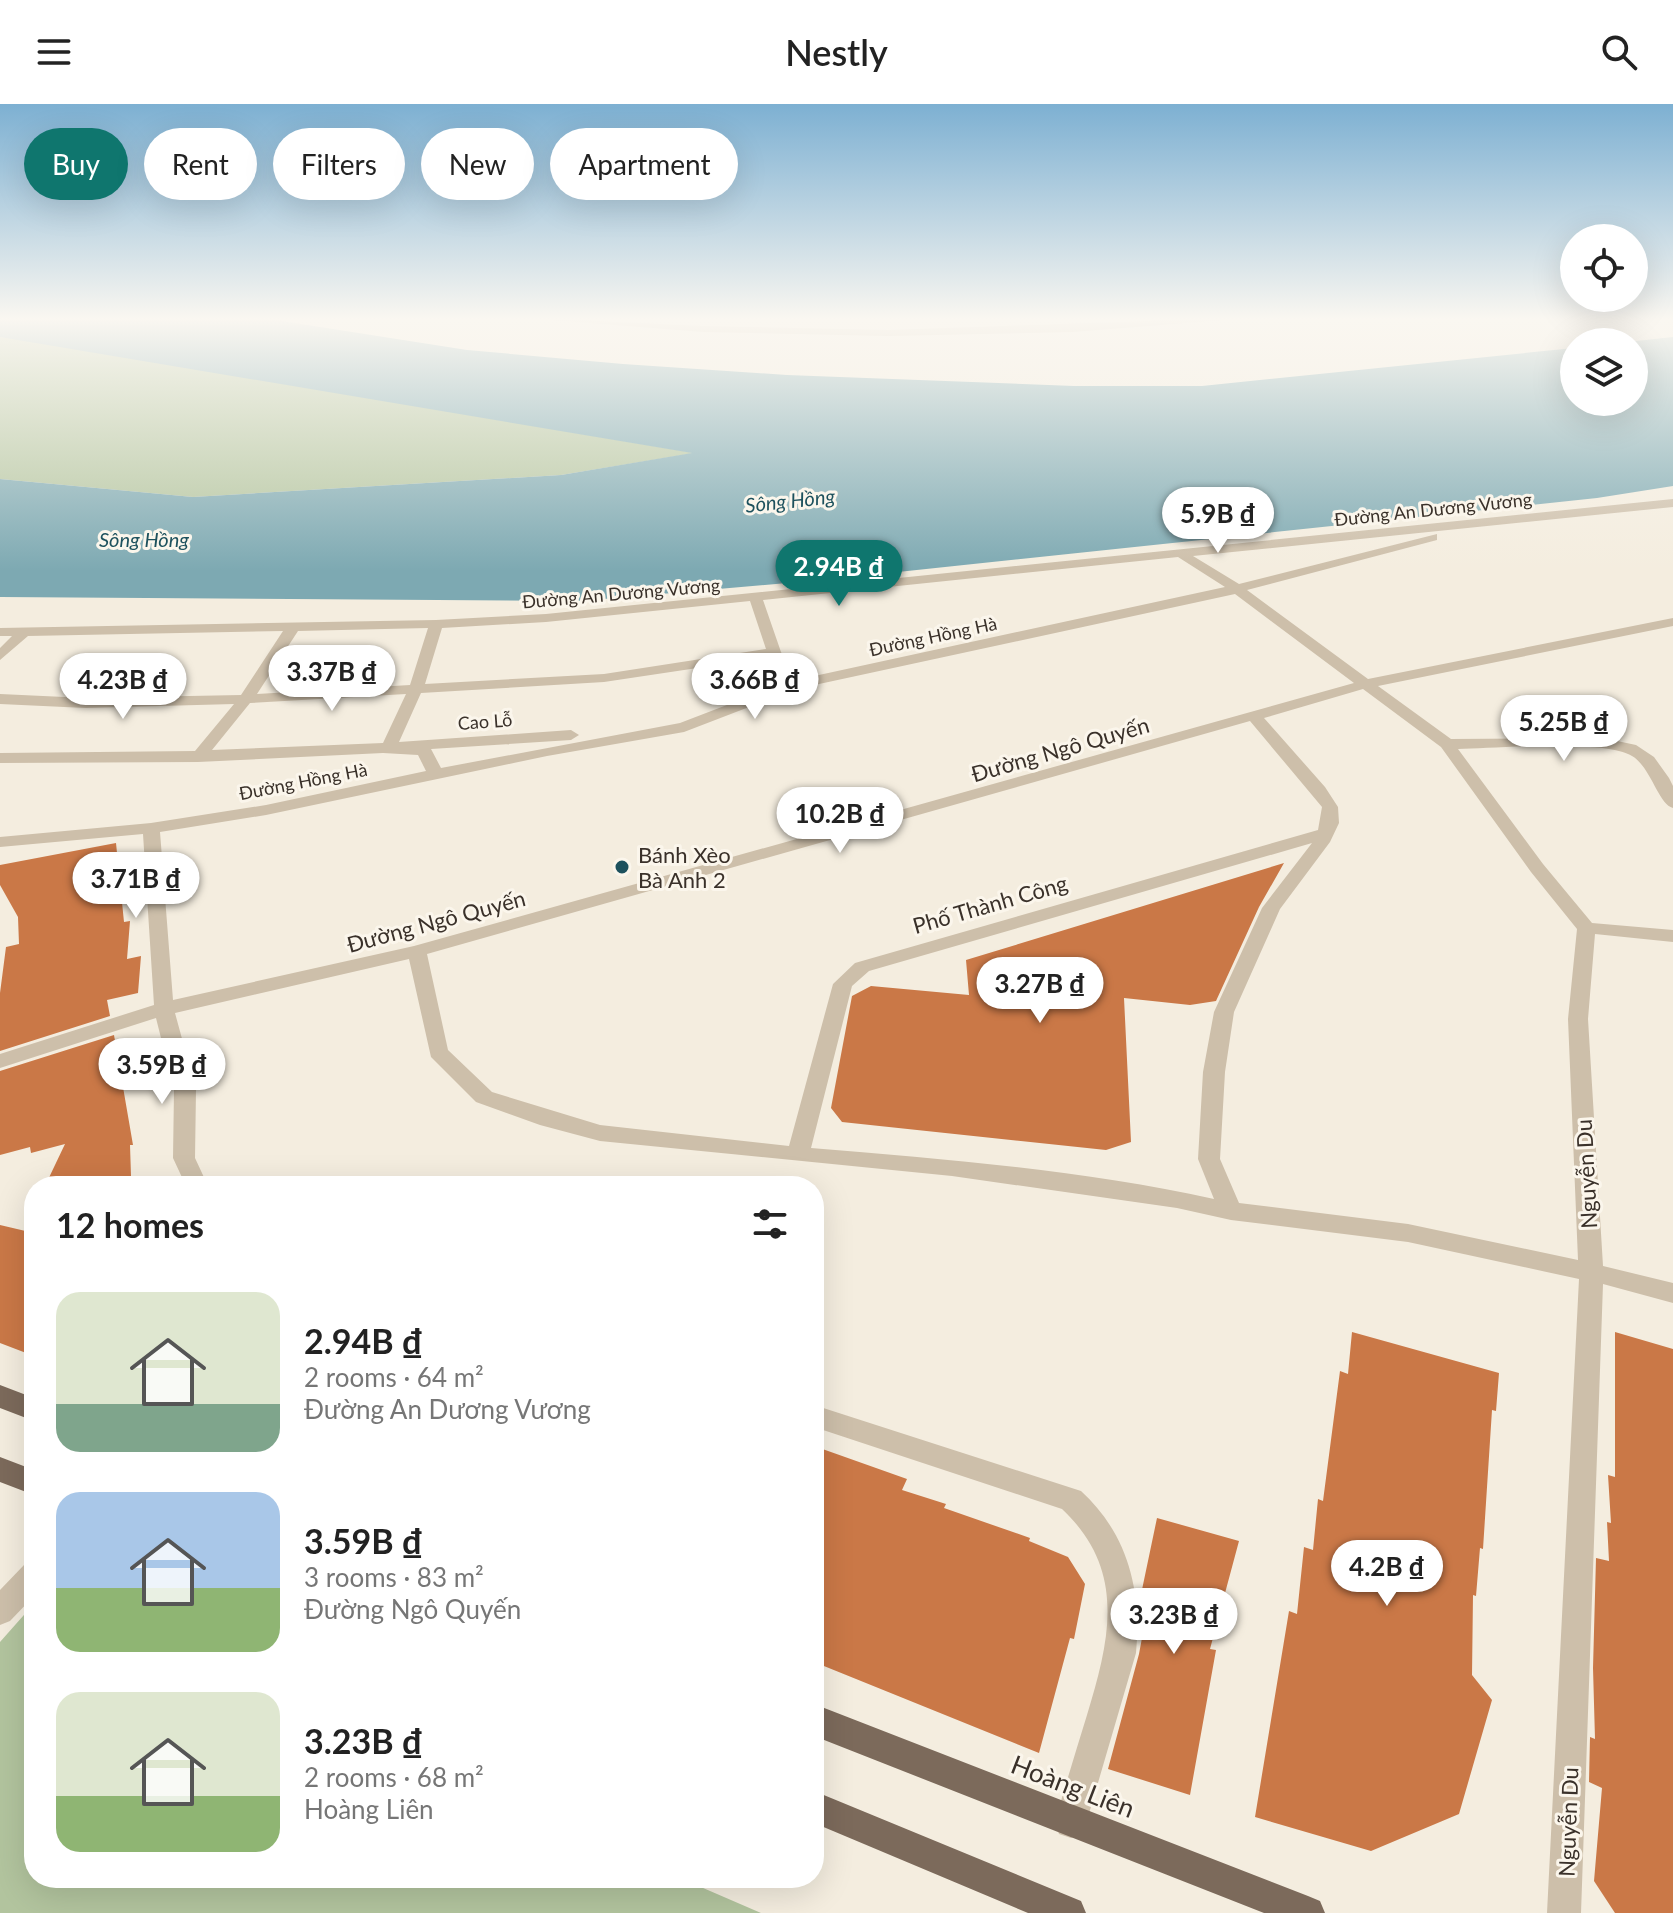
<!DOCTYPE html>
<meta charset="utf-8">
<style>
body{margin:0;font-family:Lato,sans-serif;background:#f2f2f2;color:#222;height:100vh;display:flex;flex-direction:column;font-size:30px;white-space:nowrap}
*{box-sizing:border-box;margin:0}
p{font-size:26px;color:#767676}
.icon{flex:none;width:44px;height:44px;fill:none;stroke:currentColor;stroke-width:2;stroke-linecap:round;stroke-linejoin:round}
.map{position:relative;flex:1;overflow:hidden}
.drawer{position:absolute;left:24px;top:1072px;width:800px;height:712px;display:flex;flex-direction:column;background:#fff;border-radius:32px;box-shadow:0 8px 32px #0002}
.drawer>*{flex:none}
.hud{position:absolute;left:24px;top:24px;width:800px;height:72px;display:flex;gap:16px}
.tools{position:absolute;left:1560px;top:120px;display:grid;gap:16px}
.tools a{display:grid;place-items:center;width:88px;height:88px;border-radius:50%;background:#fff;box-shadow:0 8px 32px #0002;font-size:40px}
.price{position:absolute;translate:-50% -68px;padding:0 18px;border-radius:28px;background:#fff;color:#222;font-size:26px;line-height:52px;filter:drop-shadow(0 2px 4px #0008)}
.price::after{content:'';position:absolute;left:50%;top:48px;width:24px;height:18px;margin-left:-12px;background:inherit;clip-path:polygon(0 0,100% 0,50% 100%)}
.price.on{background:#0f766e;color:#fff}
ul{padding:0;list-style:none}
li{display:flex;align-items:center;gap:24px;height:200px;padding:0 32px}
li span{display:grid;place-items:center;flex:none;width:224px;height:160px;border-radius:24px;color:#555}
li>.icon{margin-inline-start:auto}
span .icon{width:96px;height:96px;fill:#fffc;stroke-width:1}
li b{font-size:34px}
h2{display:flex;justify-content:space-between;align-items:center;height:96px;padding:0 32px;font-size:34px}
.chip{padding:0 28px;border-radius:36px;background:#fff;box-shadow:0 8px 32px #0002;font-size:28px;line-height:72px}
.chip.on{background:#0f766e;color:#fff}
header{display:flex;justify-content:space-between;align-items:center;height:104px;padding:0 32px;background:#fff;font-size:36px;font-weight:600}
.map>svg:first-child{display:block}
.green{fill:#b2c49e}
.water{fill:#7da9b2}
.building{fill:#ca7847}
.lines{fill:none;stroke-linecap:round;stroke-linejoin:round}
.minor{fill:#cdbfaa;fill-rule:evenodd}
.major{fill:#7c6a5b;fill-rule:evenodd}
.poi-dot{fill:#1d515d;stroke:#fbf6ec;stroke-width:3}
.labels{text-anchor:middle;dominant-baseline:central;stroke-width:6;stroke-linejoin:round;paint-order:stroke}
.far-street-label{font-size:18px;fill:#3a312a;stroke:#fbf6ec}
.far-water-label{font-size:20px;font-style:italic;fill:#1d515d;stroke:#fbf6ec}
.street-label{font-size:22px;fill:#3a312a;stroke:#fbf6ec}
.poi-label{font-size:22px;fill:#3a312a;stroke:#fbf6ec;text-anchor:start}
.near-street-label{font-size:26px;fill:#3a312a;stroke:#fbf6ec}
</style>
<header><svg class="icon" aria-label="menu" viewBox="0 0 24 24"><path d="M4 6h16M4 12h16M4 18h16"/></svg>Nestly<svg class="icon" aria-label="search" viewBox="0 0 24 24"><circle cx="10" cy="10" r="6"/><path d="M15 15l6 6"/></svg></header>
<div class="map">
<svg width="1673" height="1809" viewBox="0 0 1673 1809">
<rect width="100%" height="100%" fill="#f4eddf"/>
<path class="green" d="M0 233 19 235 695 349 561 371 193 393 0 375Z
M31 1503 34 1504V1774H680L761 1809H0V1538Z"/>
<path class="water" d="M0 213H256L467 246 623 260 787 271 1074 282H1202L1574 244V298H1634V238H1627L1673 233V382L1597 394 832 475 581 497 0 493V375L193 393 561 371 692 349 0 233Z"/>
<path class="building" d="M116 739 124 818 130 817 127 855 141 852 138 889 107 896 110 912 0 947V889L6 843 19 840 18 813 0 781V761Z
M1284 759 1259 803 1216 897 1190 901 1124 894 1131 1038 1106 1046 842 1018 831 1004 852 892 871 882 969 891 966 856Z
M114 931 133 1041H130L131 1072 67 1082H45L65 1040 31 1049 30 1043 0 1051V967Z
M0 1121 34 1129V1252L0 1239Z
M1352 1228 1499 1269 1496 1307 1492 1306 1483 1445 1480 1444 1476 1492 1473 1491 1472 1571 1492 1596 1459 1710 1371 1747 1255 1713 1289 1507 1297 1510 1304 1443 1313 1446 1318 1395 1323 1397 1340 1267 1348 1270Z
M1615 1228 1673 1245V1809H1615L1594 1777 1602 1684 1589 1678 1590 1633 1595 1635 1593 1564 1596 1454 1609 1457 1607 1418 1611 1419 1608 1371 1615 1373Z
M814 1342 907 1375 902 1386 946 1400 944 1404 1030 1434 1029 1437 1068 1453 1085 1480 1074 1535 1070 1534 1039 1649 814 1558Z
M1157 1414 1239 1437 1210 1545 1216 1546 1190 1691 1108 1665 1139 1550 1147 1507 1140 1505 1139 1500Z"/>
<g class="lines">
<path class="minor" d="M514 213 703 222 888 226 1262 213 1073 228 888 232 703 228Z
M1673 395V403L1193 452 1239 480 1437 430V436L1247 486 1368 575 1673 514V522L1378 582 1451 635 1603 634 1636 641 1654 653 1669 674 1673 682V704C1658 700 1651 663 1632 652 1604 635 1496 644 1458 645L1543 760 1592 819 1673 826V838L1595 830 1588 915 1603 1162 1673 1179V1199L1603 1180 1581 1809H1547L1579 1175 1408 1138 1231 1116 1177 1104 952 1072 600 1037 540 1021 476 998 431 953 409 855 175 909 196 986 195 1054 208 1082H186L173 1054 174 986 156 914 0 964V950L154 901 143 730 0 743V733L151 719 266 701 426 667 418 651 383 649 198 658 0 659V649L195 647 234 600 86 604 0 600V590L86 594 241 591 283 527 28 532 0 556V544L12 532H0V524L436 516 546 510ZM1178 453 1225 483 796 576 781 548 763 496ZM1235 490 1354 579 414 842 173 896 160 728 266 711 547 652 684 628 796 585ZM750 497 766 545 604 570 425 580 442 524 546 518ZM428 524 410 581 257 590 298 527ZM770 553 784 579 680 619 441 664 431 645 571 636 579 631 571 626 399 638 421 589 604 578ZM1363 585 1441 643 1531 768 1577 825 1568 915 1578 1156 1408 1120 1239 1099 1220 1055 1225 968 1234 908 1280 805 1330 738 1339 719 1338 703 1325 683 1264 614ZM406 590 383 639 212 646 250 599ZM1250 617 1322 703 1318 726 855 859 833 880 789 1042 600 1021 492 988 448 946 427 850ZM1312 739 1262 804 1214 908 1203 968 1198 1055 1214 1095C1082 1066 945 1055 811 1044L852 882 869 867Z
M814 1301 1081 1387C1128 1430 1142 1487 1136 1549L1083 1730 1071 1734 1059 1730 1055 1718C1065 1682 1076 1647 1087 1611 1110 1535 1127 1466 1062 1405L814 1323Z
M34 1457V1492L10 1517 0 1521V1486L24 1461Z"/>
<path class="major" d="M0 1281 34 1294V1317L0 1304Z
M0 1353 34 1366V1391L0 1378Z
M814 1600 1308 1792 1320 1797 1325 1809H1264L814 1632Z
M814 1687 1081 1797 1086 1809H1028L814 1719Z"/>
</g>
<linearGradient id="sky" x2="0" y2="1"><stop stop-color="#7db0d2"/><stop offset="0.46" stop-color="#faf7f1"/><stop offset="1" stop-color="#faf7f1" stop-opacity="0"/></linearGradient>
<rect width="1673" height="467" fill="url(#sky)"/>
<circle class="poi-dot" cx="622" cy="763" r="8"/>
<g class="labels">
<g class="far-street-label">
<text transform="translate(1433 405) rotate(-6)">Đường An Dương Vương</text>
<text transform="translate(621 489) rotate(-5)">Đường An Dương Vương</text>
<text transform="translate(933 532) rotate(-12)">Đường Hồng Hà</text>
<text transform="translate(485 617) rotate(-4)">Cao Lỗ</text>
<text transform="translate(303 677) rotate(-11)">Đường Hồng Hà</text>
</g>
<g class="far-water-label">
<text transform="translate(790 396) rotate(-6)">Sông Hồng</text>
<text x="144" y="435">Sông Hồng</text>
</g>
<g class="street-label">
<text transform="translate(1060 645) rotate(-16)">Đường Ngô Quyến</text>
<text transform="translate(990 800) rotate(-16)">Phố Thành Công</text>
<text transform="translate(436 817) rotate(-15)">Đường Ngô Quyến</text>
<text transform="translate(1586 1070) rotate(-93)">Nguyễn Du</text>
<text transform="translate(1568 1718) rotate(-88)">Nguyễn Du</text>
</g>
<g class="poi-label">
<text x="638" y="750">Bánh Xèo<tspan x="638" dy="25">Bà Anh 2</tspan></text>
</g>
<g class="near-street-label">
<text transform="translate(1073 1682) rotate(21)">Hoàng Liên</text>
</g>
</g>
</svg>
<div class="tools">
<a><svg class="icon" aria-label="locate" viewBox="0 0 24 24"><circle cx="12" cy="12" r="6"/><path d="M12 2v4M12 18v4M2 12h4M18 12h4"/></svg></a>
<a><svg class="icon" aria-label="layers" viewBox="0 0 24 24"><path d="M12 4l9 5-9 5-9-5zM3 14l9 5 9-5"/></svg></a>
</div>
<b class="price" style="left:1218px;top:451px">5.9B ₫</b>
<b class="price on" style="left:839px;top:504px">2.94B ₫</b>
<b class="price" style="left:332px;top:609px">3.37B ₫</b>
<b class="price" style="left:123px;top:617px">4.23B ₫</b>
<b class="price" style="left:755px;top:617px">3.66B ₫</b>
<b class="price" style="left:1564px;top:659px">5.25B ₫</b>
<b class="price" style="left:840px;top:751px">10.2B ₫</b>
<b class="price" style="left:136px;top:816px">3.71B ₫</b>
<b class="price" style="left:1040px;top:921px">3.27B ₫</b>
<b class="price" style="left:162px;top:1002px">3.59B ₫</b>
<b class="price" style="left:1387px;top:1504px">4.2B ₫</b>
<b class="price" style="left:1174px;top:1552px">3.23B ₫</b>
<div class="hud">
<a class="chip on">Buy</a>
<a class="chip">Rent</a>
<a class="chip">Filters</a>
<a class="chip">New</a>
<a class="chip">Apartment</a>
</div>
<section class="drawer">
<h2>12 homes<svg class="icon" aria-label="filters" viewBox="0 0 24 24"><path d="M4 7h16M4 17h16"/><circle cx="9" cy="7" r="2"/><circle cx="15" cy="17" r="2"/></svg></h2>
<ul>
<li><span style="background:linear-gradient(#dfe7d0 70%,#7fa58c 0)"><svg class="icon" aria-label="home" viewBox="0 0 24 24"><path d="M3 11l9-7 9 7M6 9v11h12V9"/></svg></span><div><b>2.94B ₫</b><p>2 rooms · 64 m²</p><p>Đường An Dương Vương</p></div></li>
<li><span style="background:linear-gradient(#a9c7e8 60%,#8fb573 0)"><svg class="icon" aria-label="home" viewBox="0 0 24 24"><path d="M3 11l9-7 9 7M6 9v11h12V9"/></svg></span><div><b>3.59B ₫</b><p>3 rooms · 83 m²</p><p>Đường Ngô Quyến</p></div></li>
<li><span style="background:linear-gradient(#dfe7d0 65%,#8fb573 0)"><svg class="icon" aria-label="home" viewBox="0 0 24 24"><path d="M3 11l9-7 9 7M6 9v11h12V9"/></svg></span><div><b>3.23B ₫</b><p>2 rooms · 68 m²</p><p>Hoàng Liên</p></div></li>
</ul>
</section>
</div>
